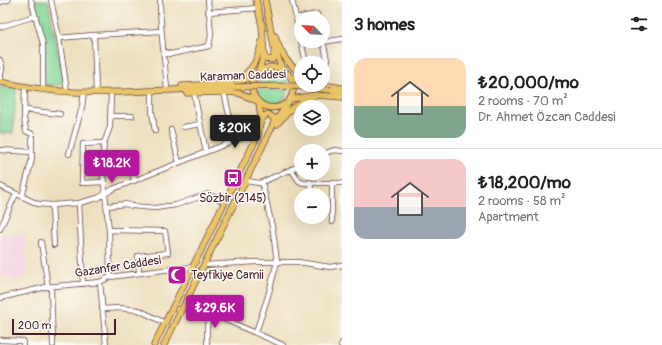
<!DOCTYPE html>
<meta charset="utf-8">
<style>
body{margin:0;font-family:Pangolin,sans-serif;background:#f2f2f2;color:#202124;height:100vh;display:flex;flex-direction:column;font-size:15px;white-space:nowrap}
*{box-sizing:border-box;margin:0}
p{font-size:13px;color:#757577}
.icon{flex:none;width:22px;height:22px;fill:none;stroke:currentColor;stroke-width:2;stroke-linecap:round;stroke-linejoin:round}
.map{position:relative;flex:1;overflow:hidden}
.drawer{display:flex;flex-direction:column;background:#fff;width:320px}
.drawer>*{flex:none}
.needle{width:26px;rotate:295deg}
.tools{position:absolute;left:294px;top:12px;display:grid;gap:8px}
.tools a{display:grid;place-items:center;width:36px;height:36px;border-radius:50%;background:#fff;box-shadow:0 4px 16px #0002;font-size:20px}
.scale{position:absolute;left:12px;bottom:10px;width:104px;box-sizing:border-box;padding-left:4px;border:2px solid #4a1f2b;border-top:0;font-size:11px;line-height:14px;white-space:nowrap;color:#4a1f2b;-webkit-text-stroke:3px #fdfcf7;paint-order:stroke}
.price{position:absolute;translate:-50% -34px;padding:0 9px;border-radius:4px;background:#b5179e;color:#fff;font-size:13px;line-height:26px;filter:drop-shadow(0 1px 2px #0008)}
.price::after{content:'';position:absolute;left:50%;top:24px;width:12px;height:9px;margin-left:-6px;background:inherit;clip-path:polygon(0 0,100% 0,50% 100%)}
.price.active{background:#222;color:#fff}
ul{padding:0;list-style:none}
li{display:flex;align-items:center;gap:12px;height:100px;padding:0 12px}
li+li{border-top:1px solid #e0e0e0}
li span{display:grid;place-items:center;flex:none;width:112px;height:80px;border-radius:12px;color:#555}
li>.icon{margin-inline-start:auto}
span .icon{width:48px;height:48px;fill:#fffc;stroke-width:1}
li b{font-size:17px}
h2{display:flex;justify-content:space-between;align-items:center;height:48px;padding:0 12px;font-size:17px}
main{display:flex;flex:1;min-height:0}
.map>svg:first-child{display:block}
.built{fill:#f3cfdf}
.green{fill:#84d697;stroke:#677a61}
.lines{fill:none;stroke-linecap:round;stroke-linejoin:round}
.minor-casing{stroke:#623c41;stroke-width:6}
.major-casing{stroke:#623c41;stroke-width:7}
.minor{stroke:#fff;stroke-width:4.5}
.major{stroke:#ebc669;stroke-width:5.5}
.major-bridge-casing{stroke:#623c41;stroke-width:7;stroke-linecap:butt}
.major-bridge{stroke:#ebc669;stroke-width:5.5}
.labels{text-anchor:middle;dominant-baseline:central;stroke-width:3;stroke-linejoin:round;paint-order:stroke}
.street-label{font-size:12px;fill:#4a1f2b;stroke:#fdfcf7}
.poi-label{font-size:12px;fill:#4a1f2b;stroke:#fdfcf7}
</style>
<main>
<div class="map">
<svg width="342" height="345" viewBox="0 0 342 345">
<rect width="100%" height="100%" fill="#fdfcf7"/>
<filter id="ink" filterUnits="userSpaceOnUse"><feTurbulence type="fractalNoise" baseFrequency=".025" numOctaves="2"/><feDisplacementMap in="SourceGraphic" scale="8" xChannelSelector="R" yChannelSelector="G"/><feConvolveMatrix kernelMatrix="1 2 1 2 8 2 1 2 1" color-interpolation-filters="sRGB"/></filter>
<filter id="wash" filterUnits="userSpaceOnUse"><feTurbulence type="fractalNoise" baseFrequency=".012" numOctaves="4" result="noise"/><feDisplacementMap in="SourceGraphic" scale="16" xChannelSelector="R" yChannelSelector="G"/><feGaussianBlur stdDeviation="0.9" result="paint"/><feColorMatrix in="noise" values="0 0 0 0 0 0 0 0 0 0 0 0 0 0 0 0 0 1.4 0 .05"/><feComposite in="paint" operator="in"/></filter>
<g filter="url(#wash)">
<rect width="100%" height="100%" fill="#eddfbd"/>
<path class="built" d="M25 234 27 279 7 281 6 275 0 276V235Z"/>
<path class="green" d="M33 0H48L64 82 61 85H45V44Z
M270 70C279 71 286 74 288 84L256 83C259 76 262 73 270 70Z
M0 87 16 89 13 133H0Z
M256 90H288C286 109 260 109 256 90Z"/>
</g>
<g filter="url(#ink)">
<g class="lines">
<g class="minor-casing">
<path id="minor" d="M31 0 43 44V89
M51 0 59 38 67 91
M160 0C160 30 165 60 167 90
M292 0 306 63
M0 2 8 0
M208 12 258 8
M296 18 317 14 318 19
M0 27 35 16
M94 35 96 92
M59 38 94 35 161 31
M323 41 327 60 323 68 325 85
M323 42 342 39
M164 52 171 54 209 46 211 35 208 0
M0 60 2 67 0 82
M152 91V112L155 131
M224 92 235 141
M25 110 60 114
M110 116H132
M184 127 200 124
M171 130 179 163
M0 150 32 152
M206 152 259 131
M69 154 82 107 84 92
M323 154 334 150 342 151
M102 166 131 156 134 181
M291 169 299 181 303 183H342
M246 181 260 183 301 165
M104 182 82 183 83 144 104 143
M310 182 312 195
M332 182V222
M0 186 38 204 52 205 79 203 98 198 113 189 206 152 194 93
M22 197 32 159V134L26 131 24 118 25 87
M79 203 83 284
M52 205 54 245
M107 206 126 204 132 206 155 208 176 205 208 194 225 202
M0 229 16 194
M109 230 165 231 168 253 138 256 139 273
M41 242 48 287
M204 265 256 262H298L330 267 342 265
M110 277 109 230 102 166 104 143 110 127 111 92
M100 282 106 345
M51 287 53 345
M188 297 210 313 283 345
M0 298 46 287 100 282 110 277 163 270 193 267
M102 309 119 308 139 310 165 323
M256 332 268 296 277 262 273 231 262 182
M0 340 23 341V345
M207 345V326L210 313
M341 345 342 343"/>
</g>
<g class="major-casing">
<path id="major" d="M256 0 262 26 264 55 258 73
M265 0 274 47 282 69
M275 36C281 54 286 62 301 74
M264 55 266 59 272 60 274 57V51
M291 77 301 80
M238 80C252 70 259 59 261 43
M0 82C24 87 48 91 73 92 126 94 181 89 234 87
M323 85 342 88
M182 86 235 83 256 76
M331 90 342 92
M187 93 227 92 239 93 257 101
M291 99 316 95 342 97
M262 120 264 116 268 114 274 118V123
M277 124 292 108 316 95
M154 345 258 135 261 119 259 103
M164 345 273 125C278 117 292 100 293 91 297 72 273 59 258 73 241 90 263 119 287 103"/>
</g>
<use href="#minor" class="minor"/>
<use href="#major" class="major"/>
<g class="major-bridge-casing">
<path id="major-bridge" d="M234 87 294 86 331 90"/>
</g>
<use href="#major-bridge" class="major-bridge"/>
</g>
</g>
<defs>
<g id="bus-square" transform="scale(1)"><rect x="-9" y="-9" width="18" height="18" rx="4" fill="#b5179e" stroke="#fdfcf7"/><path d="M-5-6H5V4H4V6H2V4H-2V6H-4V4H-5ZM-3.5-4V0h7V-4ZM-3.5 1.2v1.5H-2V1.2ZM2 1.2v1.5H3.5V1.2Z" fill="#fff"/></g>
<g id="mosque-square" transform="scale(1)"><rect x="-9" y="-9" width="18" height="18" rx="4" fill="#b5179e" stroke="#fdfcf7"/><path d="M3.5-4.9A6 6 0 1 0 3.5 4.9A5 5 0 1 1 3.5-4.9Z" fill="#fff"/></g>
</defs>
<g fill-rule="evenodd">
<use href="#bus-square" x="233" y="178"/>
<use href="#mosque-square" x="177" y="275"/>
</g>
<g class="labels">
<g class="street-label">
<text transform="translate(243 76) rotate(-2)">Karaman Caddesi</text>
<text transform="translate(118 267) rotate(-9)">Gazanfer Caddesi</text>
</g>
<g class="poi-label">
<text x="233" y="198">Sözbir (2145)</text>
<text x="191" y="275" text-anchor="start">Teyfikiye Camii</text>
</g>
</g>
</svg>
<div class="tools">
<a><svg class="needle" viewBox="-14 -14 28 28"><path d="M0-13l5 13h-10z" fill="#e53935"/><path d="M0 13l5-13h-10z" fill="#757577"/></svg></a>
<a><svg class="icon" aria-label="locate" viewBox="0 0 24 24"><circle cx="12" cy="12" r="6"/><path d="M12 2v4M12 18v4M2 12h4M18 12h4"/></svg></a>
<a><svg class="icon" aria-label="layers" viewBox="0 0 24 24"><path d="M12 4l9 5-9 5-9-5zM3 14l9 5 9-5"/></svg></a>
<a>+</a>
<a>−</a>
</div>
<div class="scale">200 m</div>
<b class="price active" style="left:235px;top:149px">₺20K</b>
<b class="price" style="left:112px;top:184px">₺18.2K</b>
<b class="price" style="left:215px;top:329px">₺29.6K</b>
</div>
<section class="drawer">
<h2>3 homes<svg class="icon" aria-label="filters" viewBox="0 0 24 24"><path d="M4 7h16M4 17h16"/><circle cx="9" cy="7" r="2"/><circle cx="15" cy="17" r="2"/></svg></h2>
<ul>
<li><span style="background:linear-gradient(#ffd9b3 60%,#7fa58c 0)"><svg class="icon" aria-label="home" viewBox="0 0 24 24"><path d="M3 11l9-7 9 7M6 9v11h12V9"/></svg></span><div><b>₺20,000/mo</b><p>2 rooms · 70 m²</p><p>Dr. Ahmet Özcan Caddesi</p></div></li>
<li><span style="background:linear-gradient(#f6c9c9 60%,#9aa5b1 0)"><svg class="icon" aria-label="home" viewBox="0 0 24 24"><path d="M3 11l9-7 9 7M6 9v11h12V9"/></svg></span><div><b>₺18,200/mo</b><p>2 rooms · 58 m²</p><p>Apartment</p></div></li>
</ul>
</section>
</main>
